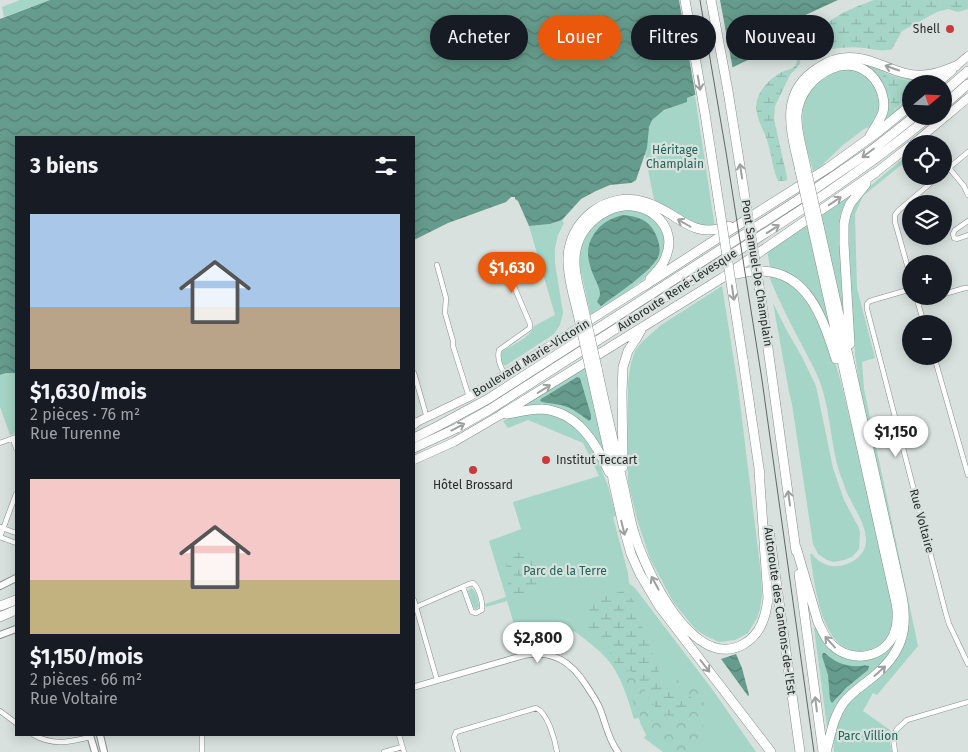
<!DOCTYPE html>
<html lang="fr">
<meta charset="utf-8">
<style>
body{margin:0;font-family:"Fira Sans",sans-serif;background:#20242c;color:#f1f3f6;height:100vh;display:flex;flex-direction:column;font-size:19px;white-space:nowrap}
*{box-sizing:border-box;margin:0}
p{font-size:16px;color:#9ea1a6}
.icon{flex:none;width:28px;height:28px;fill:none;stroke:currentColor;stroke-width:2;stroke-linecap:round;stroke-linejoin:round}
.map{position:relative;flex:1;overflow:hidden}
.drawer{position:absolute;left:15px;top:136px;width:400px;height:600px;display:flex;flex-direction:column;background:#171b24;border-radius:0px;box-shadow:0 2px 12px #0003}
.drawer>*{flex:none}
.top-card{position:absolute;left:430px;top:15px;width:462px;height:45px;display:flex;gap:10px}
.needle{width:32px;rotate:71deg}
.tools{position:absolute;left:902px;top:75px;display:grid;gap:10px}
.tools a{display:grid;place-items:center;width:50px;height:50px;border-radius:50%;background:#171b24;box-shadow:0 2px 12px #0003;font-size:25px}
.price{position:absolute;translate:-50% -42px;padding:0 11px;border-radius:18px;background:#fff;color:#222;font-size:16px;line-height:32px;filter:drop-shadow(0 1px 2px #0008)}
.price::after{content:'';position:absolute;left:50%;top:30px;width:15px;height:11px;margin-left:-8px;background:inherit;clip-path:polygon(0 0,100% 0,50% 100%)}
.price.active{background:#ea580c;color:#fff}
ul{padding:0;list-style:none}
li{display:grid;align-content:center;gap:10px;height:265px;padding:0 15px}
li span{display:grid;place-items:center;height:155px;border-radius:0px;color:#555}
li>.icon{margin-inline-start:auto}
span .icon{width:90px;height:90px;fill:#fffc;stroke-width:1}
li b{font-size:21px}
h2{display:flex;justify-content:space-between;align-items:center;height:60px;padding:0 15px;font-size:21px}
.pill{padding:0 18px;border-radius:22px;background:#171b24;box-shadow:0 2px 12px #0003;font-size:18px;line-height:45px}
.pill.active{background:#ea580c;color:#fff}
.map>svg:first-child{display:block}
.green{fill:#a5d5c6}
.forest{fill:url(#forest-crowns)}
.wetland{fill:url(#wetland-marsh)}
.water{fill:url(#water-waves)}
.pier{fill:#d8e1de}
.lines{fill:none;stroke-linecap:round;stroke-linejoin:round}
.minor-casing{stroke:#878f8d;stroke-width:5.5}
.tertiary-casing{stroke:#878f8d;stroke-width:7}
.secondary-casing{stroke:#878f8d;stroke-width:8}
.primary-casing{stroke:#878f8d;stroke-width:9}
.motorway-casing{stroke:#878f8d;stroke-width:10}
.minor{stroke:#fff;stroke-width:4.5}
.tertiary{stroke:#fff;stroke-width:5.5}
.secondary{stroke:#fff;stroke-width:6}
.primary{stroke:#fff;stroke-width:8}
.motorway{stroke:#fff;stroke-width:9}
.tram{stroke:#616664;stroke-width:1}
.motorway-bridge-casing{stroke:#878f8d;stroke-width:10;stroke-linecap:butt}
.motorway-bridge{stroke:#fff;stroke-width:9}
.oneway{stroke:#9ea09f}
.poi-dot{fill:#c93a3b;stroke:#d8e1de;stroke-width:2}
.labels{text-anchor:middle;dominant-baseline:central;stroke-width:4.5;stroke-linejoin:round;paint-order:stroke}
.poi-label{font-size:12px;fill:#282b2a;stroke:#d8e1de;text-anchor:end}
.park-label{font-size:12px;fill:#1f6555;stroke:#d8e1de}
.street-label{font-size:12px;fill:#282b2a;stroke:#d8e1de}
</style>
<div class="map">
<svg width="968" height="752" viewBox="0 0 968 752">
<defs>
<pattern id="forest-crowns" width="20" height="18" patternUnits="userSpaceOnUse" patternTransform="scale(1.25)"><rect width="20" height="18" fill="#a5d5c6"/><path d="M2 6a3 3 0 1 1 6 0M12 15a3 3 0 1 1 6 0" fill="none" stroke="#8eb7aa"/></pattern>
<pattern id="wetland-marsh" width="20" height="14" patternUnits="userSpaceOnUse" patternTransform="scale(1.25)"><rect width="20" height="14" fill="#a5d5c6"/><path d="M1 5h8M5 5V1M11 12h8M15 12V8" fill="none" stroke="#8eb7aa"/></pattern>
<pattern id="water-waves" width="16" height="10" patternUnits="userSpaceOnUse" patternTransform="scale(1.25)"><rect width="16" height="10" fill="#669c8d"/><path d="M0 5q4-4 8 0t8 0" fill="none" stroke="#547f73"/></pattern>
</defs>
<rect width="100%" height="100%" fill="#d8e1de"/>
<path class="green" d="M20 0H50L4 17 2 7Z
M852 60 937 75 938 78 931 84C914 84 900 78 885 72L882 74 889 90 891 107 894 110 911 96V100L883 123 882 122 887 99Z
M849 69 862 72 878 91 880 110 877 120 870 127 864 129 843 145 820 167 813 171C806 143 792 110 815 85 819 81 824 75 830 72 835 70 843 70 849 69Z
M695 96 715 228 693 223 654 200 645 154C648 145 646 136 649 127 653 111 674 107 687 102V98Z
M911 152V157L863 196 855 214 857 288 875 358 862 362 864 389 918 646 877 695 873 693 863 711 890 730V744L892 752H834C831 713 855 696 881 672 886 668 891 664 895 659 906 646 907 630 909 615L859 383 855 354 848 225 849 217 855 202 862 193Z
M855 191 844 210 846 329 821 214Z
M622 210C639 210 653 210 661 228 666 239 668 246 663 258 656 275 608 304 591 316L579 263 580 250 590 228 603 216Z
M562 220 564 223 558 235 555 248V263L563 313 560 325 554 334 505 366 502 363 501 353 504 350C513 345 532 336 534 326L555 315 529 226 550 224Z
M809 222 833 338C819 299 810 281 770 267L767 250Z
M769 276C783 278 796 284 804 296 817 313 830 345 836 365 842 384 846 404 851 424 863 472 874 520 884 568 887 586 895 606 892 624 889 636 883 645 871 649 822 665 815 585 810 554H812C818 562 827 567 838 566 851 565 866 555 866 541 866 524 855 510 848 495 845 489 843 481 840 474 830 444 831 412 820 382 816 371 810 361 805 351 792 326 779 302 769 276Z
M722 286 738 386 761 574 762 595 760 609 757 618 748 633 735 640 719 642 706 636 696 630 674 603 650 559 637 519 628 482V383L631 363 635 351 642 342 661 325Z
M773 303 786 329 802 357 816 386 833 468 844 500 859 528 860 533 859 549 852 557 844 560 834 562 827 560 818 554 813 544 792 404 789 392Z
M587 366 606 458 587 428 578 419 566 412 519 407Z
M6 373H16V433L10 435 0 407V375Z
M541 412 556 415 580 429 600 461 602 471 608 486 616 516 613 517 628 573 629 583 635 588 712 689 756 752H663L644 738 646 735 641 725 639 718 634 719C628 699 621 675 607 659 597 648 585 639 574 631L562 654 542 649 522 651 507 601 486 607 485 604 506 597 489 541 521 529 513 502 599 476 583 443 528 420 508 428 503 421 511 417Z
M471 588C477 591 478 601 479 606L477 609H475L473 606 468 591Z
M817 627 822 637 863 659 898 634H901L888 659 846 695 829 727H827L814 628Z"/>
<path class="forest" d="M631 670 638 677 645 689 690 696 671 687 661 678C671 680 683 680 692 686 705 694 707 712 703 725 702 730 698 735 697 740 696 744 696 748 695 752 688 752 679 752 671 752 650 748 628 690 620 671L624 672Z"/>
<path class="wetland" d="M874 0H968V9L958 12 948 9 937 12 902 31 892 49C880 52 875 49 864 48 849 46 831 48 816 53 812 52 809 50 810 45 827 17 845 11 874 0Z
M800 49 802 51 801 55 800 64 790 75 775 106 774 119 787 177V180L783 181H778C773 170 772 158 769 147 764 126 747 110 763 88 767 83 774 76 780 73 785 70 791 70 794 67 799 62 796 54 800 49Z
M883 72 901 79 921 84H911V95L893 110 891 107 889 90 882 74Z
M512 552 529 553 551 567 553 572V576L541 581 522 596 515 595C514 594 510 590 510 589 505 579 504 559 512 552Z
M622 591 629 595 633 600 661 678C665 682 668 686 673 688 679 692 690 693 693 700 695 703 694 703 693 707 687 721 670 719 660 711 646 701 645 681 631 671 626 671 623 672 619 670 613 667 613 658 610 653 604 643 593 635 584 628L589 614 591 596 610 595Z"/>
<path class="water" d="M50 0H838L799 18 784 40 779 44 769 49 763 55 752 58 725 71 708 90 687 98V102L664 110 652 120 649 127 647 148 636 180 633 182 631 183 610 185 596 191 581 199 562 220 550 224 529 226 518 201 515 199V197H511L506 202 448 223 414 240V138H16V373H6L0 375V19Z
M623 215C637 216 649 220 655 233 658 239 661 248 659 255 654 270 614 296 601 306L597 302C598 299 600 297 600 294 600 289 597 283 595 279 588 263 584 249 594 234 601 223 611 218 623 215Z
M577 377 580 378 591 415V419L589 421C581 415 574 409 564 406 556 403 547 404 540 401L541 399Z
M823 653H825C835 663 847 667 861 666 869 665 861 665 869 666L868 670 846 688 832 703 830 700 828 675 822 656Z
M736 654 742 668 749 695 748 696 721 659Z"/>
<path class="pier" d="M679 0H720L733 70 726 73 710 92 696 98Z"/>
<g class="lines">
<g class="minor-casing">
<path id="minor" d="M949 168 964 186 968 195
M944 172 968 152
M968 221 955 230 953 234 954 238 957 239 968 235
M437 265 446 298 445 313 453 341V346L469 397
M506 280a5 5 0 1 1 10 0a5 5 0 1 1-10 0Z
M911 279 895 222V215L899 210 939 176
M911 289 870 301 867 304V309L946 614 949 624 968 664
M944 294 965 288H968
M916 296 924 324
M918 301 936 296
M934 356 968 475
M414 373 427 418
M505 374C500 367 497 359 499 350L530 328V324L513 284
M13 439 16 448
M0 443 16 437
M0 527 16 533
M0 537 16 494
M0 537 16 543
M414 600 437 680
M416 607 469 584 473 583C479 588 483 602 482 610L476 613 472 612 463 587
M0 711 16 723
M34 735C53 746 70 742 90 737
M399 735 404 752
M202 752V735
M384 752 402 747
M458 752 454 737 456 732 536 708C548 713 555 740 557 752
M895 752 893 737 897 729 907 720 968 702"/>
</g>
<g class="tertiary-casing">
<path id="tertiary" d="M414 687 525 655C554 650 571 662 586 685 591 693 597 701 600 709 606 724 608 739 618 752"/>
</g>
<g class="secondary-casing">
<path id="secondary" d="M0 586 16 578
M0 635 16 629
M90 735 95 752
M100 735 104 752"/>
</g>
<g class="primary-casing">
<path id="primary" d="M956 66 968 56
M913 144 968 98
M875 173 911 145
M415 423 469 397 644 286
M414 460 454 442 502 414"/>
</g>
<g class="motorway-casing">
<path id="motorway" d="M685 0 705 114 720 211
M711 0 728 91
M936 84 952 70
M944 92 968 71
M944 105 968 84
M806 168C803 151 796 132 797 115 800 74 856 43 879 86 883 94 885 103 883 112 880 121 874 128 870 136
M800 171C792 134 777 93 818 68 829 60 843 56 857 58 880 61 900 77 923 75 935 75 946 70 956 66
M819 226 902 596C909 631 901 654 873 677 863 685 852 692 844 702 833 717 831 734 826 752
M727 276C737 274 747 271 758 271 808 270 823 319 836 359
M644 286 752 216 828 168 878 132 911 105
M762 305 796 551
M584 310C580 291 572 269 576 250 582 216 627 191 656 216 662 221 666 227 668 235 670 243 668 253 664 261 661 268 655 273 650 279
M578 314C574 297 568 279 568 261 567 221 607 190 645 202 678 211 690 241 729 226
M850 344 844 244V224L846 214 850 204 866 184
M743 360 760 475
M597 368C605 406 614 443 622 480 627 499 629 518 635 536 647 572 693 673 744 644 761 634 766 616 768 598L759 470
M591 373 611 462 613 480 623 525 631 554 640 574 659 606 771 752
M502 414 722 278 875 173
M507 414C519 412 530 409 542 409 578 412 596 443 609 472
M414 424 415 423
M414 438 440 425 488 399 815 189 872 150 915 116
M414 448 457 428 489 410C562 364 634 317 706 271 783 222 860 174 930 116
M623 467 622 392 623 367 628 351 636 339 641 330
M769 530 800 752
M796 547 818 622C822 630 825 639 832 645 851 663 883 659 894 634 898 624 898 613 896 603L813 230
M799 574 823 752
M0 606 16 600
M0 617 16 610"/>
</g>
<use href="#minor" class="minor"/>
<use href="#tertiary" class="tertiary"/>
<use href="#secondary" class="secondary"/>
<use href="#primary" class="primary"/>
<use href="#motorway" class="motorway"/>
<path class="tram" d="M700 0 726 152 762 380 814 752"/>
<g class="motorway-bridge-casing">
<path id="motorway-bridge" d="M728 91 762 305
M806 168 819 226
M800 171 813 230
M720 211 743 360
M584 310 597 368
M578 314 591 373"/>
</g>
<use href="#motorway-bridge" class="motorway-bridge"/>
</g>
<defs><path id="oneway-shaft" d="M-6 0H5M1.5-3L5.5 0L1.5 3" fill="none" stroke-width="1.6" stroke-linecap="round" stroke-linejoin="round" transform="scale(1.25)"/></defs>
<g class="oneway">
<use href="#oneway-shaft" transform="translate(892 68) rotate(-161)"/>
<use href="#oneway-shaft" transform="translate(699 83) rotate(80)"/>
<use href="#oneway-shaft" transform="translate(868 153) rotate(143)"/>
<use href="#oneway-shaft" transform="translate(741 171) rotate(-99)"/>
<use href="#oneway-shaft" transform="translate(835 201) rotate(-34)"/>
<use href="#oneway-shaft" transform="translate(684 223) rotate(-150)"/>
<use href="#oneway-shaft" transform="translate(773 229) rotate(-33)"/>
<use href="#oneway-shaft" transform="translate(733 293) rotate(81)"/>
<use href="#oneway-shaft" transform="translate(544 389) rotate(-32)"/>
<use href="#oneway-shaft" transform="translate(458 427) rotate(-28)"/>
<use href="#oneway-shaft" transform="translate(789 498) rotate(-98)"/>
<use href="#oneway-shaft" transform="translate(623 528) rotate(76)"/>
<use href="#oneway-shaft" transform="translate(655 583) rotate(-119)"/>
<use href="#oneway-shaft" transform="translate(830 642) rotate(-132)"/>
<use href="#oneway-shaft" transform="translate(705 666) rotate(52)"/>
<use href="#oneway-shaft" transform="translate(880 671) rotate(-42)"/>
<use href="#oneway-shaft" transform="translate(816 704) rotate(-97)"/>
</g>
<g class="poi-dot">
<circle cx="950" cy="29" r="5"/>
<circle cx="546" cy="460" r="5"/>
<circle cx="473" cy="470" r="5"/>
</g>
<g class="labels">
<g class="poi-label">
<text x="940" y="29">Shell</text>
<text x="556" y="460" text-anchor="start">Institut Teccart</text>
<text x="473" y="485" text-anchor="middle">Hôtel Brossard</text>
</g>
<g class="park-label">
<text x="675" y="150">Héritage<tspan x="675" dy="14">Champlain</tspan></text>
<text x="565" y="571">Parc de la Terre</text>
<text x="868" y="736">Parc Villion</text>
</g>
<g class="street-label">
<text transform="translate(757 273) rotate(81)">Pont Samuel-De Champlain</text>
<text transform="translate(677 290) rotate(-33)">Autoroute René-Lévesque</text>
<text transform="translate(531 358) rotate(-32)">Boulevard Marie-Victorin</text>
<text transform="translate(922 521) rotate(75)">Rue Voltaire</text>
<text transform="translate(780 611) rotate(82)">Autoroute des Cantons-de-l'Est</text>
</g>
</g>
</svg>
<div class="tools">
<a><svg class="needle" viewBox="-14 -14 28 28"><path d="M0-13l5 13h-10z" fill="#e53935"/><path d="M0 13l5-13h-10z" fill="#9ea1a6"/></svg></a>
<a><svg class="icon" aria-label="locate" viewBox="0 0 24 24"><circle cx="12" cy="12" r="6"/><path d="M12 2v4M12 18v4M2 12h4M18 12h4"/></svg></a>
<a><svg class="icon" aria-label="layers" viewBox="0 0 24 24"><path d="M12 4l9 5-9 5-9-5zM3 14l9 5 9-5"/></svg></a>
<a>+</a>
<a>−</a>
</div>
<b class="price active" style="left:512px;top:294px">$1,630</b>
<b class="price" style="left:896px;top:458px">$1,150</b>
<b class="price" style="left:538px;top:664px">$2,800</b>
<div class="top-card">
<a class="pill">Acheter</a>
<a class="pill active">Louer</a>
<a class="pill">Filtres</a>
<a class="pill">Nouveau</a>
</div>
<section class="drawer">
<h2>3 biens<svg class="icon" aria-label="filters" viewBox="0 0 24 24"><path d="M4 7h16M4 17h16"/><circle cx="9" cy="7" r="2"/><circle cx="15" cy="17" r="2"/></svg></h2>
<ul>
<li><span style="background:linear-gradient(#a9c7e8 60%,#b9a48a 0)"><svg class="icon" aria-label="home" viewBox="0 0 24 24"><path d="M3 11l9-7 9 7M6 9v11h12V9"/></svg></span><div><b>$1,630/mois</b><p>2 pièces · 76 m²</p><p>Rue Turenne</p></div></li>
<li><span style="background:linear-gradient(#f6c9c9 65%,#c2b280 0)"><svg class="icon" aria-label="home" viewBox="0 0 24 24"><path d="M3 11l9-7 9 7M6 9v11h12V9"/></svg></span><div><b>$1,150/mois</b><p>2 pièces · 66 m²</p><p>Rue Voltaire</p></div></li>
</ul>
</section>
</div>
